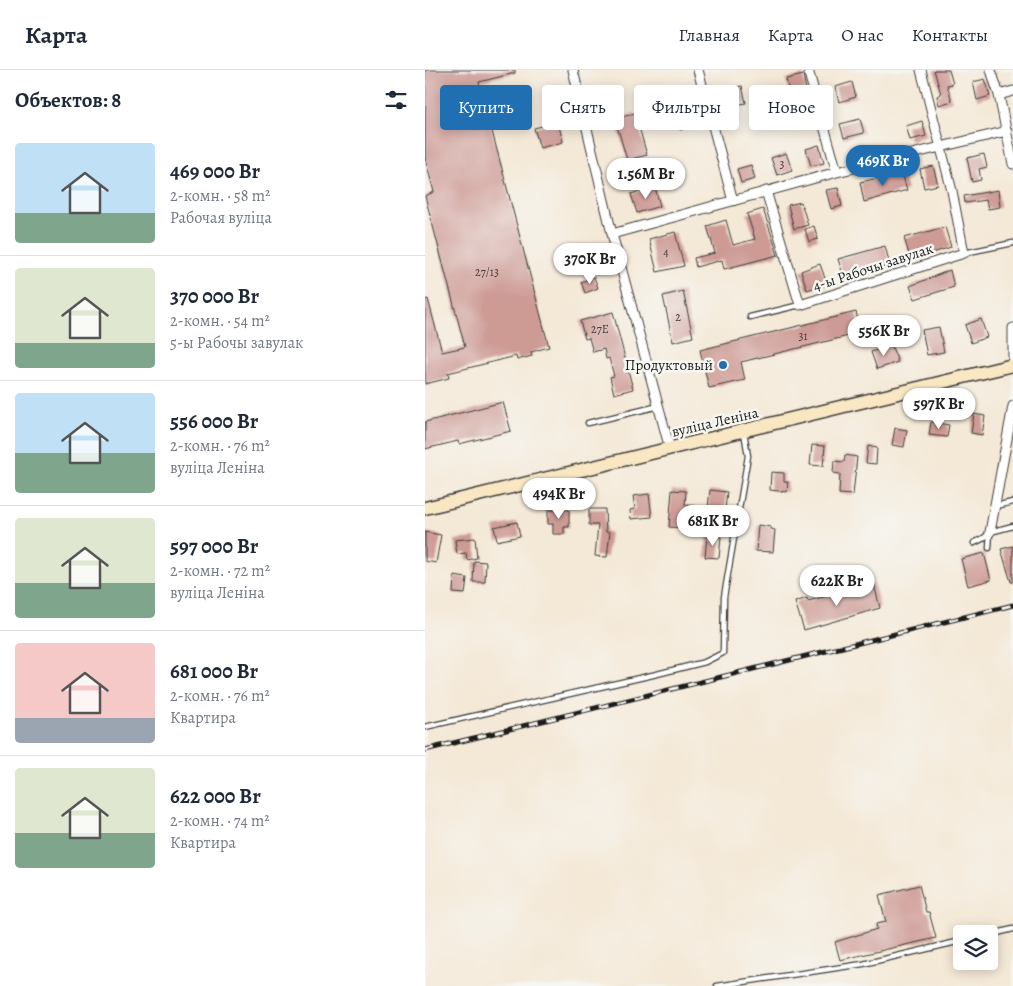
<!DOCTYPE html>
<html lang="ru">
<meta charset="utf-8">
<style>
body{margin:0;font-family:Alegreya,serif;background:#f6f6f7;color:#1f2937;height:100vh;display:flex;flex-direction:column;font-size:19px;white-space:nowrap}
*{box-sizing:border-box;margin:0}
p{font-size:16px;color:#747a83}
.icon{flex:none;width:28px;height:28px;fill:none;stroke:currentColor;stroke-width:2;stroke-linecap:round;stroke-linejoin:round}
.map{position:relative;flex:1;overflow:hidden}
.panel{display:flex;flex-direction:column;background:#fff;width:425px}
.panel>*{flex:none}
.guide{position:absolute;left:15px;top:15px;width:475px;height:45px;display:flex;gap:10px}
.fabs{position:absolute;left:528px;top:855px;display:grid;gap:10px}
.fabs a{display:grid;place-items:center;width:45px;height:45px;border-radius:5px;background:#fff;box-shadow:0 2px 12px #0003;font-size:25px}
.price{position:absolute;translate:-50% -42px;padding:0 11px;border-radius:18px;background:#fff;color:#222;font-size:16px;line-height:32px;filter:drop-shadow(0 1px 2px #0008)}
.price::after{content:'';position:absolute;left:50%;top:30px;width:15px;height:11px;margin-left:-8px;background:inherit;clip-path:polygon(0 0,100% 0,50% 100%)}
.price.on{background:#1f6fb2;color:#fff}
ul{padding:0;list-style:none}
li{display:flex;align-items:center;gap:15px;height:125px;padding:0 15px}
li+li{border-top:1px solid #e0e1e3}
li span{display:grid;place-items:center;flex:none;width:140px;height:100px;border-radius:5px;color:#555}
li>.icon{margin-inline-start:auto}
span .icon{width:60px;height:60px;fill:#fffc;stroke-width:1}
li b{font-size:21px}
h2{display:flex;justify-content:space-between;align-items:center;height:60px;padding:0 15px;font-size:21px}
.tag{padding:0 18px;border-radius:5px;background:#fff;box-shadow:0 2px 12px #0003;font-size:18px;line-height:45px}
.tag.on{background:#1f6fb2;color:#fff}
header{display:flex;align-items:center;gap:30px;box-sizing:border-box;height:70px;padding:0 25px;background:#fff;border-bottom:1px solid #e0e1e3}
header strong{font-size:24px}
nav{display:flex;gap:28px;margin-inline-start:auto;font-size:18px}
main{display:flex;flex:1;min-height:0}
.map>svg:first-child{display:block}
.building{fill:#cd9a94}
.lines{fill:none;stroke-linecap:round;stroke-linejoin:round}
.lane-casing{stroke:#3c3b38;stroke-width:7}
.street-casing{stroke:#3c3b38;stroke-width:11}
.secondary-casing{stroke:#3c3b38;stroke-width:15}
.lane{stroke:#fff;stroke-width:4.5}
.street{stroke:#fff;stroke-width:9}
.secondary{stroke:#f9e7c3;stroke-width:12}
.rail-casing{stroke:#1c1c1c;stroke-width:5}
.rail{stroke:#f6f6f2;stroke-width:3;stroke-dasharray:9;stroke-linecap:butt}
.poi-dot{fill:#1f6fb2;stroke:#f6f6f2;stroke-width:2}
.labels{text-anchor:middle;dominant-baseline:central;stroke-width:5;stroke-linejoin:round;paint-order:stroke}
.number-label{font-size:12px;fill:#483c3a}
.street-label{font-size:15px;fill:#1c1c1c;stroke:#f6f6f2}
.poi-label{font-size:15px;fill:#1c1c1c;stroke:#f6f6f2;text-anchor:end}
</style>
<header>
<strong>Карта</strong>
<nav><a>Главная</a><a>Карта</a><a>О нас</a><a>Контакты</a></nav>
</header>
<main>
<section class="panel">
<h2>Объектов: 8<svg class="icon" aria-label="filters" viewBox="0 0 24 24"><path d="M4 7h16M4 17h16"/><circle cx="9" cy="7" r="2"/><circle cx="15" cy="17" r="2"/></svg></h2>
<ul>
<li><span style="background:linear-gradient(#bfe0f5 70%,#7fa58c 0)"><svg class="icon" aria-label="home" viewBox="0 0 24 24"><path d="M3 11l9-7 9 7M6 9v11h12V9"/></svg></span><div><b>469 000 Br</b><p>2-комн. · 58 m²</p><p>Рабочая вуліца</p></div></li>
<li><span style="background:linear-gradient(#dfe7d0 75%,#7fa58c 0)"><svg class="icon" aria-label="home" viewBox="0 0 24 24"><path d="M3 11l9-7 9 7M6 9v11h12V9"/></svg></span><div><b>370 000 Br</b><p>2-комн. · 54 m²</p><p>5-ы Рабочы завулак</p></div></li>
<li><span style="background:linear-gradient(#bfe0f5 60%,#7fa58c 0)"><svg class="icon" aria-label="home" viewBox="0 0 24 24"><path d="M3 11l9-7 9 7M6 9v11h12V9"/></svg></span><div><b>556 000 Br</b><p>2-комн. · 76 m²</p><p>вуліца Леніна</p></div></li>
<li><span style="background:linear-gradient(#dfe7d0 65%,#7fa58c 0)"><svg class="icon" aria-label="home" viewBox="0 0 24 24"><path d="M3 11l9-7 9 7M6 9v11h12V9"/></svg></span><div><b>597 000 Br</b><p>2-комн. · 72 m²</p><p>вуліца Леніна</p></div></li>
<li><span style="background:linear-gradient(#f6c9c9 75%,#9aa5b1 0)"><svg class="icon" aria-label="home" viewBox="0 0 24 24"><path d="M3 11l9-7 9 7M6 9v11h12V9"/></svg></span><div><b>681 000 Br</b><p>2-комн. · 76 m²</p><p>Квартира</p></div></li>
<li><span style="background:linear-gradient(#dfe7d0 65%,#7fa58c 0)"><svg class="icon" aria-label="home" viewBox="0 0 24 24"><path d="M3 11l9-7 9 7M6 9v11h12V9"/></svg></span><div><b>622 000 Br</b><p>2-комн. · 74 m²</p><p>Квартира</p></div></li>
</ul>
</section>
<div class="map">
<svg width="588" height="916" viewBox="0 0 588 916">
<rect width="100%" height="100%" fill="#f6f6f2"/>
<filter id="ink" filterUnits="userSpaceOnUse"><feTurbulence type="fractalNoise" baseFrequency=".02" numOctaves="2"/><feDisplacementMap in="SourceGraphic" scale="10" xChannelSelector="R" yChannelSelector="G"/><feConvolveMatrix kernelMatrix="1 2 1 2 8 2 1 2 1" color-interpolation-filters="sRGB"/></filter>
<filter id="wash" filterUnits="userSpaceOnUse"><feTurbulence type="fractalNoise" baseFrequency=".0096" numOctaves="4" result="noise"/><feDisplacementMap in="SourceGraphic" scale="20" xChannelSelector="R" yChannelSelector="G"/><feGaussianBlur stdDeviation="1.12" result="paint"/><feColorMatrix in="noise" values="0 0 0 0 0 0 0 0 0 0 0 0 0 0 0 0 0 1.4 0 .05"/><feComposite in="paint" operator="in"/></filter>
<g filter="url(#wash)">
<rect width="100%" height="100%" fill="#f4e8d6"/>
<g id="blocks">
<path class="building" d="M0 0H90V3L54 12 124 277 106 282 107 286 92 290 91 286 23 303 24 308 0 314V230L3 229 17 282 40 277 0 126 9 122 0 88Z
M509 0H524L528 14 522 15 527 31 514 35 512 26 516 24Z
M378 5 381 20H379L386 47 366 53 361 37 367 36 361 9Z
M560 9 565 26 552 30 548 12Z
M427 12 431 27 414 32 410 17Z
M317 16 321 33 296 38 293 21Z
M274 35 279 53 255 60 250 42Z
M210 43 222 85 202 90 190 49Z
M435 49 439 63 419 68 415 54Z
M497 51 501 66 485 70 481 56Z
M133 52 138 72 115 78 109 58Z
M394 75 399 93 386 96 381 79Z
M361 83 367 100 352 105 346 88Z
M559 84 562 97 554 99 556 110 547 112 542 88Z
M326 95 330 109 316 113 312 99Z
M508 96 513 115 499 118 495 99Z
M477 103 482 120 439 132 435 112Z
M230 117 235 136 212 143 206 124Z
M413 118 417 136 406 139 401 120Z
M573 120 575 137 563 139 561 130 540 133 539 126Z
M376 132 383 155 369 159 363 135Z
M338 139 353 185 299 199 297 190 271 197 269 188 290 183 282 156 301 150 308 175 330 169 322 144Z
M389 156 393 169 384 172 380 159Z
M520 157 526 177 486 190 479 168Z
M250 162 259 196 232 202 224 169Z
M460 176 465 195 420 211 413 189Z
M395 194 402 214 382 220 376 201Z
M525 200 529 217 490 229 485 216Z
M169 207 173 218 160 223 156 212Z
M258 221 268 267 248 272 238 226Z
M188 242 208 319 189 324 185 307 189 306 184 288 181 289 179 279 168 282 164 268 160 269 155 251Z
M431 242 436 263 316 292 320 310 284 318 275 280Z
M556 249 562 267 546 273 540 255Z
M514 257 519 282 502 285 497 260Z
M466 275 473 292 452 299 446 282Z
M78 332 86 361 34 374 33 371 0 379V352Z
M549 344 560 346 557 365 546 363Z
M506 352 524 355 522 367 504 365Z
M470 358 482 360 479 377 467 375Z
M387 375 400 376 398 396 385 395Z
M443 376 452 378 451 394 441 393Z
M420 385 432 387 428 425 414 424 415 404 408 403 409 391 419 392Z
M346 402 359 403V412H363L362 422 345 420Z
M247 420 261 421 260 435 283 438 285 420 302 422 300 440 292 439 290 459 258 455V458L244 457Z
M224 424 227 447 206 449 205 440 210 439 208 426Z
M164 439H180L181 462H185L182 487 170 486 173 455H164Z
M123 440H144V457H139V464H128V454H123Z
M92 452 95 466 72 471 69 457Z
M333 455 346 457V459L350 460 348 482 331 481Z
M0 462 16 465 11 493 0 491Z
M282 466 296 467 294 488 280 487Z
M50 468 52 488 42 490 41 483 32 484 30 470Z
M588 476V512H586L576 479Z
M559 483 566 510 543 516 536 489Z
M49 491 61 492 60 512H48Z
M29 506 42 508 40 524 28 523Z
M449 514 455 538 379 560 370 532 382 528 383 531Z
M494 815 501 842H504L511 868 415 890 410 872 452 859 451 854 461 852 454 825Z"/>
</g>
</g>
<g filter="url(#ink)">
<use href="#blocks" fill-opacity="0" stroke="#3c3b38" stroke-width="1"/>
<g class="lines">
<g class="lane-casing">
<path id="lane" d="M539 183 588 173
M325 247 375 235
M163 353 234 336
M570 436 588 432
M549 473 559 468 565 462 588 456
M564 478 565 463
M0 657 232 604 280 592 298 583 299 527 323 386 319 362
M564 865 588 859
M292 916 438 894 536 871"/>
</g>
<g class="street-casing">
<path id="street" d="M148 0 187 164 245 379
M273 0 308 131
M383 0 412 102
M566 0 574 25 588 94
M574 25 588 21
M341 121 375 235 539 183 527 121 496 0
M187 164 412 102 582 61
M588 258V287
M565 462 588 336"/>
</g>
<g class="secondary-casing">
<path id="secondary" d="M0 438 588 295"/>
</g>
<use href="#lane" class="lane"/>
<use href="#street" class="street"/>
<use href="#secondary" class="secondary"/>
<g class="rail-casing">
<path id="rail" d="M0 680 588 535"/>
</g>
<use href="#rail" class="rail"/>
</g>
</g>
<circle class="poi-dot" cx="298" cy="295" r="5"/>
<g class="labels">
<g class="number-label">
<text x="357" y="94">3</text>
<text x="241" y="182">4</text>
<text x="62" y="202">27/13</text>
<text x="253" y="247">2</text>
<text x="175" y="259">27Е</text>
<text x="378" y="266">31</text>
</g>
<g class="street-label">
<text transform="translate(448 197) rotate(-18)">4-ы Рабочы завулак</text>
<text transform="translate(290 352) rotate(-13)">вуліца Леніна</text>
</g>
<g class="poi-label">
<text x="288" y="295">Продуктовый</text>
</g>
</g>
</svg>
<div class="fabs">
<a><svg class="icon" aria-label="layers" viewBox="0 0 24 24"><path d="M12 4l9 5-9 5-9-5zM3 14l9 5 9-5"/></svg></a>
</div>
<b class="price on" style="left:458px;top:117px">469K Br</b>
<b class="price" style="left:221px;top:130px">1.56M Br</b>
<b class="price" style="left:165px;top:215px">370K Br</b>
<b class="price" style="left:459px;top:287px">556K Br</b>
<b class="price" style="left:514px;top:360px">597K Br</b>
<b class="price" style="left:134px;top:450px">494K Br</b>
<b class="price" style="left:288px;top:477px">681K Br</b>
<b class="price" style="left:412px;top:537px">622K Br</b>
<div class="guide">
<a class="tag on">Купить</a>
<a class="tag">Снять</a>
<a class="tag">Фильтры</a>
<a class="tag">Новое</a>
</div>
</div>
</main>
